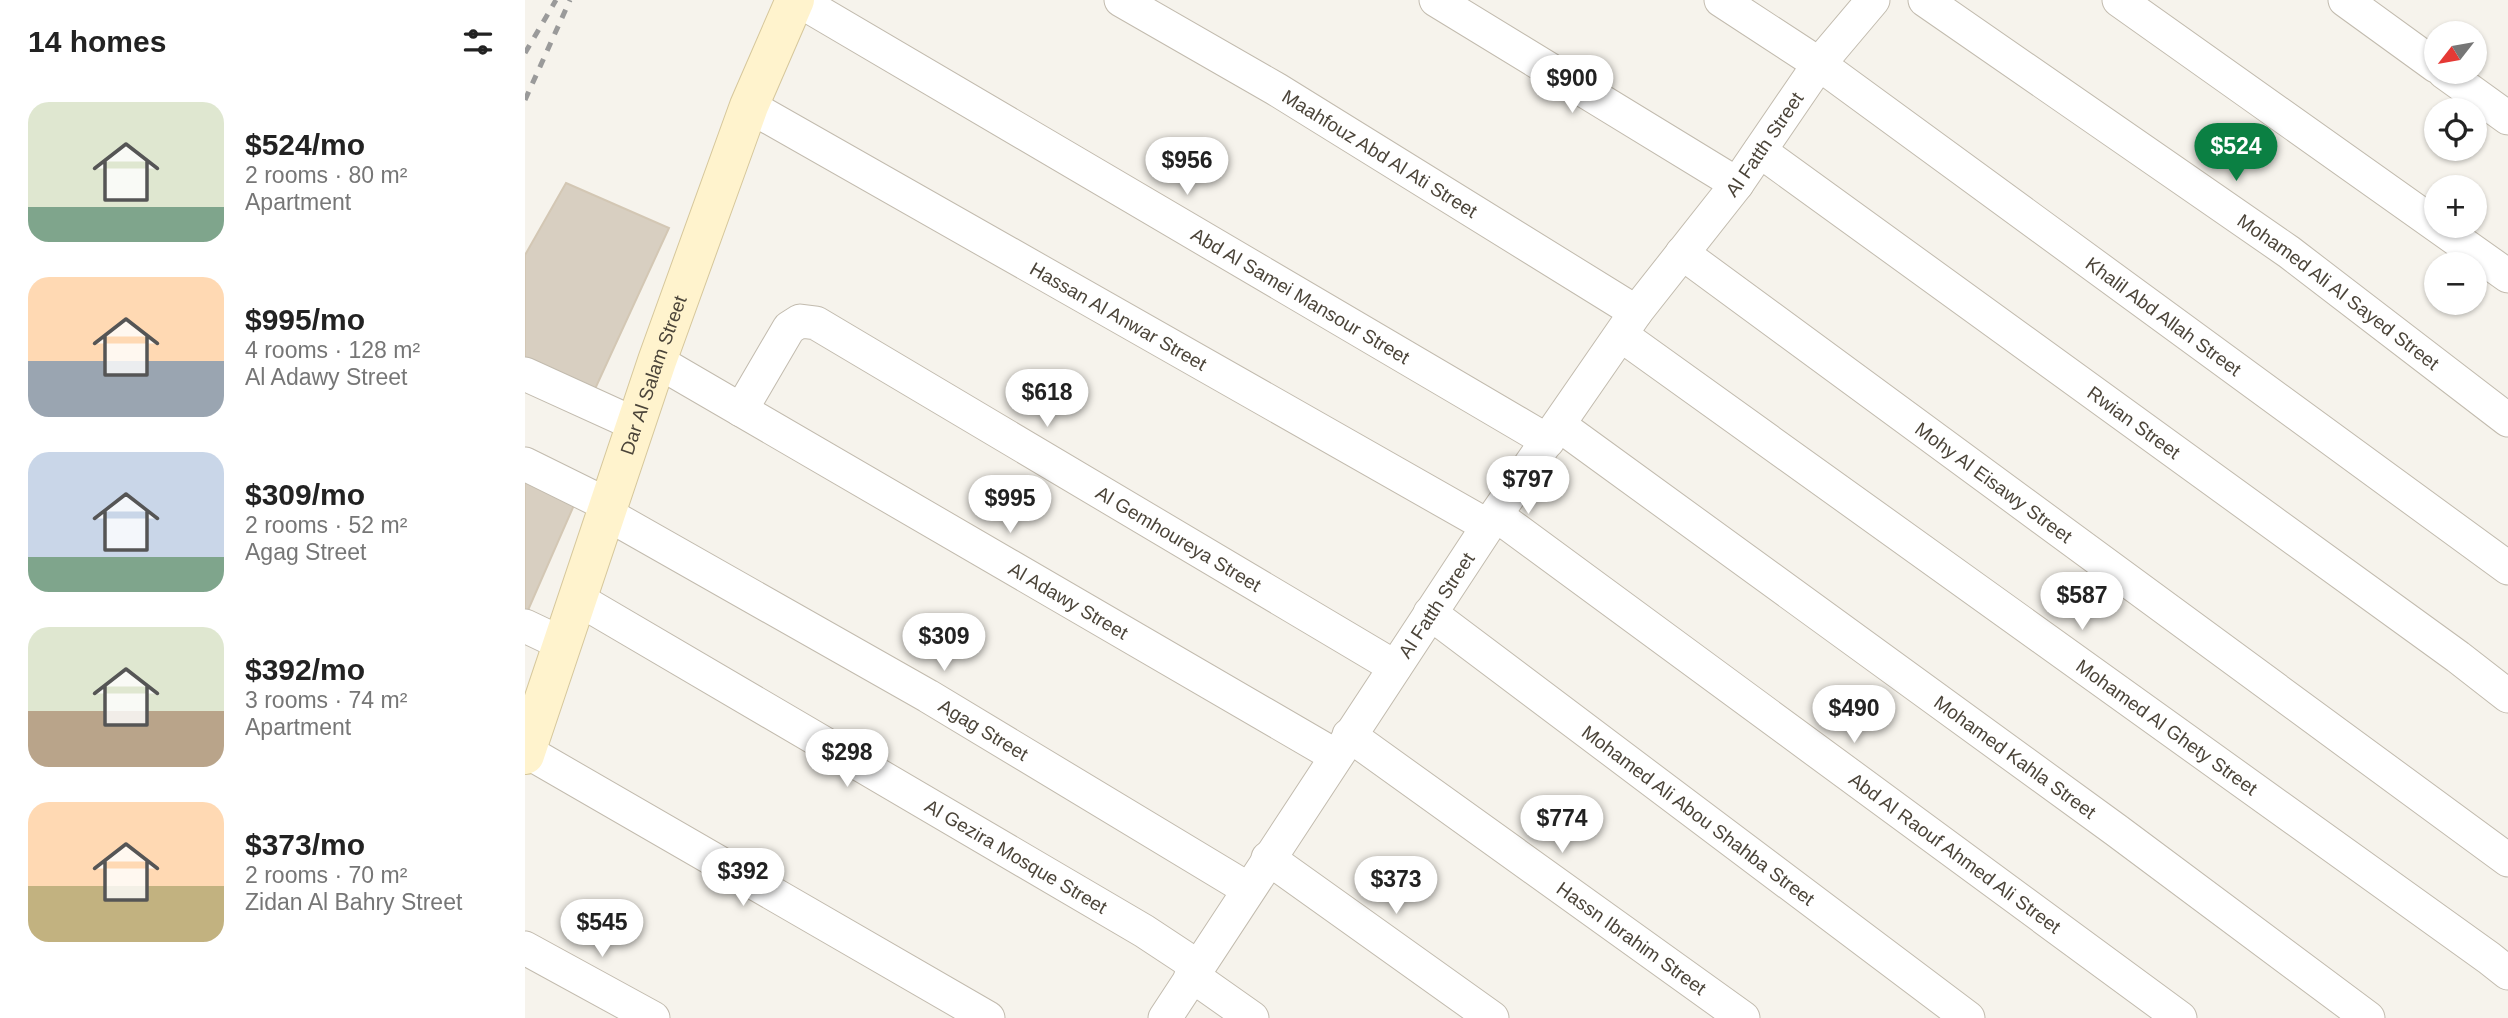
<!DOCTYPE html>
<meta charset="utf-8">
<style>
body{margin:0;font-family:Arial,sans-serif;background:#f2f2f2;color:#222;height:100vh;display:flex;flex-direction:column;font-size:26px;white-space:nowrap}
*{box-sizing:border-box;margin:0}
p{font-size:23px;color:#767676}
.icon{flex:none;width:38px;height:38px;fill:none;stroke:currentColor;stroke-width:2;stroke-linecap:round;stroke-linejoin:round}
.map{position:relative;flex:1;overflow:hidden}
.details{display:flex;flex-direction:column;background:#fff;width:525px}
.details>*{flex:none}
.needle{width:46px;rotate:239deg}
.fabs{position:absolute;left:1899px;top:21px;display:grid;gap:14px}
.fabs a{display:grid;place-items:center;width:63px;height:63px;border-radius:50%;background:#fff;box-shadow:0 2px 5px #0004;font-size:35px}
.price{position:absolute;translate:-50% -60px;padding:0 16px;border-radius:24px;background:#fff;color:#222;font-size:23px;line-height:46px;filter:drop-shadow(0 2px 4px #0008)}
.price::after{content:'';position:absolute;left:50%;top:42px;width:21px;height:16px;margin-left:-10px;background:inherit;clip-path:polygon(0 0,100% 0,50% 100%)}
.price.active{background:#0b8043;color:#fff}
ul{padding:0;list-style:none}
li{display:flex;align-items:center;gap:21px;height:175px;padding:0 28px}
li span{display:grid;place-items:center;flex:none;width:196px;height:140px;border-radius:21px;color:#555}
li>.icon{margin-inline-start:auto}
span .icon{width:84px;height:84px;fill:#fffc;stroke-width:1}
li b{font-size:30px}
h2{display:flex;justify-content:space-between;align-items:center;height:84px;padding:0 28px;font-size:30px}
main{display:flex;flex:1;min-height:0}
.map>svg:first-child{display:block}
.building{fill:#d8cfc1;stroke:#d3c7b4;stroke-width:2}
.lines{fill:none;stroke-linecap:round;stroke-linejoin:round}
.minor-casing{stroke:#c2bbae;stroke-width:35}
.secondary-casing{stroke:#d6c79b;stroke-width:40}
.minor{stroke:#fff;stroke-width:33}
.secondary{stroke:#fff3cd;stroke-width:38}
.rail{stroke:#9a9a9a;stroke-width:5;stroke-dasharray:9 9;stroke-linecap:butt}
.labels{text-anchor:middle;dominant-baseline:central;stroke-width:5;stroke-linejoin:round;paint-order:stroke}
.street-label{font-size:19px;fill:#4b4439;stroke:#fff}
</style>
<main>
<section class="details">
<h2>14 homes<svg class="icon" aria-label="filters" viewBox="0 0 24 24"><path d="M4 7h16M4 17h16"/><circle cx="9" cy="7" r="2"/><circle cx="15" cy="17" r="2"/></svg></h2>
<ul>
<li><span style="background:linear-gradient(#dfe7d0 75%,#7fa58c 0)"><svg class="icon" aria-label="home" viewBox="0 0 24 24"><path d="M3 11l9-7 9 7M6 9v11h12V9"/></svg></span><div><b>$524/mo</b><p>2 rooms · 80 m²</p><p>Apartment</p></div></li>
<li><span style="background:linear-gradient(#ffd9b3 60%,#9aa5b1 0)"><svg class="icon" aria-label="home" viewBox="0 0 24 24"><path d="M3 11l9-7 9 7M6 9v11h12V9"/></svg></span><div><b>$995/mo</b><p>4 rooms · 128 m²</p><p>Al Adawy Street</p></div></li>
<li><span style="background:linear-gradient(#c9d6e8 75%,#7fa58c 0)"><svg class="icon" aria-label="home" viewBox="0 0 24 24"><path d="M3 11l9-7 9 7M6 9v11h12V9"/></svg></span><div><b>$309/mo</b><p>2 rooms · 52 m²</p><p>Agag Street</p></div></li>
<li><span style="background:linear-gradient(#dfe7d0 60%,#b9a48a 0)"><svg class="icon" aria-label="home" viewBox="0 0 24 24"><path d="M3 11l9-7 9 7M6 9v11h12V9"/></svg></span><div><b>$392/mo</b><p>3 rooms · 74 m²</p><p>Apartment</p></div></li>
<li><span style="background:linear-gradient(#ffd9b3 60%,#c2b280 0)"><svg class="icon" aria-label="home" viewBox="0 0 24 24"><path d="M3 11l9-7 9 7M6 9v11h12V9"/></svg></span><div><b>$373/mo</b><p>2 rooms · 70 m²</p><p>Zidan Al Bahry Street</p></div></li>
</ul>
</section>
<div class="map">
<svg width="1983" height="1018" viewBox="0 0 1983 1018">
<rect width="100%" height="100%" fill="#f6f3ec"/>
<path class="building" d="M41 183 144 228 70 389 0 361V255Z
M0 468 53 496 0 617Z"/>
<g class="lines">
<g class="minor-casing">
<g id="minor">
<path id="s1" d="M273 0 1023 441"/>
<path id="s2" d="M596 0 751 89 1111 312"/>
<path d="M911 0 1212 184"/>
<path id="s3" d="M1196 0 1294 64 1983 568"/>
<path id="s4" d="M1400 0 1764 252 1983 420"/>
<path d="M1594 0 1983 276"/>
<path d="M1820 0 1911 66"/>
<path d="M1919 72 1983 118"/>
<path id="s5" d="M224 106 963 526"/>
<path id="s6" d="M1235 151 1933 657 1983 696"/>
<path id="s7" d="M1157 253 1983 860"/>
<path id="s8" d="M1096 335 1964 958 1983 973"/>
<path id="s9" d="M132 361 811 756"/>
<path d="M0 374 112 425"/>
<path id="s10" d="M216 410 264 328 275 321 291 323 870 667"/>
<path id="s11" d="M1034 425 1591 830 1843 1018"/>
<path d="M0 464 85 506"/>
<path id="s12" d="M82 514 403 696 723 889"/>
<path id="s13" d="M971 515 1655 1018"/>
<path id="s14" d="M53 599 619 931 672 966"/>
<path id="s15" d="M905 613 1443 1018"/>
<path d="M0 626 38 644"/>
<path id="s16" d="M824 735 1218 1018"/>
<path d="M1 751 463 1018"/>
<path d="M743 858 967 1018"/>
<path d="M0 948 128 1018"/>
<path d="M666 975 727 1018"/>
<path id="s17" d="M640 1018 963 526 1111 312 1212 184 1294 64 1348 0"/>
</g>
</g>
<g class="secondary-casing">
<g id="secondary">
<path id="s18" d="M0 755 132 361 224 106 270 0"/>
</g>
</g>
<use href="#minor" class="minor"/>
<use href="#secondary" class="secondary"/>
<path class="rail" d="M0 53 31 0
M0 100 45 0"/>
</g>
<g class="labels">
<g class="street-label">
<text stroke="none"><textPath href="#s17" startOffset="1060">Al Fatth Street</textPath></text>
<text stroke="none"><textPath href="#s2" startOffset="301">Maahfouz Abd Al Ati Street</textPath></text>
<text stroke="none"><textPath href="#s4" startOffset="506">Mohamed Ali Al Sayed Street</textPath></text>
<text stroke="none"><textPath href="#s1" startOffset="583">Abd Al Samei Mansour Street</textPath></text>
<text stroke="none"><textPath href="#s5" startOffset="425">Hassan Al Anwar Street</textPath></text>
<text stroke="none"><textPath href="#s3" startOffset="544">Khalil Abd Allah Street</textPath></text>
<text stroke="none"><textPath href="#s18" startOffset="401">Dar Al Salam Street</textPath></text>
<text stroke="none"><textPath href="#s6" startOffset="462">Rwian Street</textPath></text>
<text stroke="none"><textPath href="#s7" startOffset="387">Mohy Al Eisawy Street</textPath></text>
<text stroke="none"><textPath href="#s10" startOffset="546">Al Gemhoureya Street</textPath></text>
<text stroke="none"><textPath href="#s9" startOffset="476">Al Adawy Street</textPath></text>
<text stroke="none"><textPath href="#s17" startOffset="494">Al Fatth Street</textPath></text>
<text stroke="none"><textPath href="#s8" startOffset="672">Mohamed Al Ghety Street</textPath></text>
<text stroke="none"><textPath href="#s12" startOffset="434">Agag Street</textPath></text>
<text stroke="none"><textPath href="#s11" startOffset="564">Mohamed Kahla Street</textPath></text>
<text stroke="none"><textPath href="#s15" startOffset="336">Mohamed Ali Abou Shahba Street</textPath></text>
<text stroke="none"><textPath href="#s13" startOffset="570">Abd Al Raouf Ahmed Ali Street</textPath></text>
<text stroke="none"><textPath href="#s14" startOffset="508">Al Gezira Mosque Street</textPath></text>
<text stroke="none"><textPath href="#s16" startOffset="348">Hassn Ibrahim Street</textPath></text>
</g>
</g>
</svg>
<div class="fabs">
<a><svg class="needle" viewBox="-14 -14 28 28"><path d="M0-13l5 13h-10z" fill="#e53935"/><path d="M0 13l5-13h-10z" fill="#767676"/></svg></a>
<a><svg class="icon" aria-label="locate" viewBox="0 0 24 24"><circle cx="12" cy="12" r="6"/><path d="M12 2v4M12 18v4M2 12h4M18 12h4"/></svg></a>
<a>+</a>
<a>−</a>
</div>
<b class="price" style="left:1047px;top:115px">$900</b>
<b class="price active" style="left:1711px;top:183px">$524</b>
<b class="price" style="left:662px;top:197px">$956</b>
<b class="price" style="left:522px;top:429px">$618</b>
<b class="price" style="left:1003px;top:516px">$797</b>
<b class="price" style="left:485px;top:535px">$995</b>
<b class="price" style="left:1557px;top:632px">$587</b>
<b class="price" style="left:419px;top:673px">$309</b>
<b class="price" style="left:1329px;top:745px">$490</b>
<b class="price" style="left:322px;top:789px">$298</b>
<b class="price" style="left:1037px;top:855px">$774</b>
<b class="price" style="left:218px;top:908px">$392</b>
<b class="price" style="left:871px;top:916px">$373</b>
<b class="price" style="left:77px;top:959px">$545</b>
</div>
</main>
